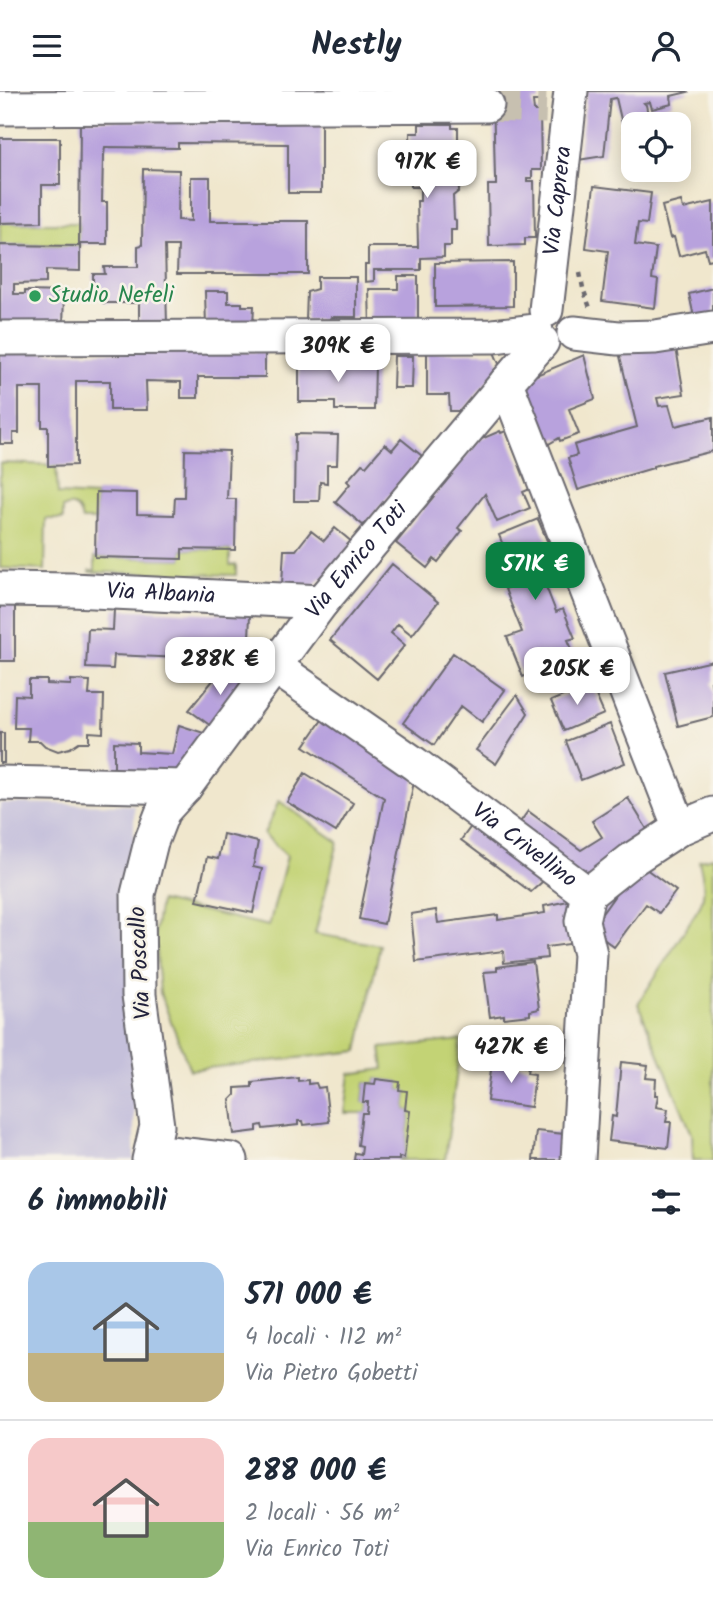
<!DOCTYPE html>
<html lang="it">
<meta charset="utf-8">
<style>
body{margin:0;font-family:Kalam,sans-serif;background:#f2f2f3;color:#1f2937;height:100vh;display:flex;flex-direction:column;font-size:26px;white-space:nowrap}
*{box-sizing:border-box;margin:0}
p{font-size:23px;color:#747a83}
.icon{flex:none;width:38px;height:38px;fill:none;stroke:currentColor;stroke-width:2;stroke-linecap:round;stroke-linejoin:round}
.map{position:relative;height:1069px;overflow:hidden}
.side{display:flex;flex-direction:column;background:#fff;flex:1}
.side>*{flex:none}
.controls{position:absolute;left:621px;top:21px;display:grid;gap:14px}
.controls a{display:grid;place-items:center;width:70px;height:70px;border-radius:14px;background:#fff;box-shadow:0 4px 18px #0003;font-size:35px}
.price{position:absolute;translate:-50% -60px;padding:0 16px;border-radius:14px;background:#fff;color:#222;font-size:23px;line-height:46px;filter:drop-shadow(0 2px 4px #0008)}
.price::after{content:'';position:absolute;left:50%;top:42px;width:21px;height:16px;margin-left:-10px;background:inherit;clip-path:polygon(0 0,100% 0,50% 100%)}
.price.selected{background:#0b8043;color:#fff}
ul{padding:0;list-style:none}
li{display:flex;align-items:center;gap:21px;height:175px;padding:0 28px}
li+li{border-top:2px solid #e0e1e3}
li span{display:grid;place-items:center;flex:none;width:196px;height:140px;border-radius:21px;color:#555}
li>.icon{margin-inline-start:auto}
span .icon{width:84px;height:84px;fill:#fffc;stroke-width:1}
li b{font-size:30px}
h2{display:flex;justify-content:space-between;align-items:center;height:84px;padding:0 28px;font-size:30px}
header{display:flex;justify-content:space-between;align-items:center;height:91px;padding:0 28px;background:#fff;font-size:32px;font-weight:700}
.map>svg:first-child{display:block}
.industrial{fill:#c5c0db}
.green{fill:#c3d375;stroke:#727a58;stroke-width:2}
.building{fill:#b8a2dd}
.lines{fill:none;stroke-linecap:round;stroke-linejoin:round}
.minor-tunnel{stroke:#c7c0b0;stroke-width:33;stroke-dasharray:33 17;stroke-linecap:butt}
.minor-casing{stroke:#6a676e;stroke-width:37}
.path{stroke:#6a676e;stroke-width:4.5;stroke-dasharray:5 5;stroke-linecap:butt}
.minor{stroke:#fff;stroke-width:33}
.leisure-dot{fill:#2e9e5b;stroke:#f7f3e8;stroke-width:2.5}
.labels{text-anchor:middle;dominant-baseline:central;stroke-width:5;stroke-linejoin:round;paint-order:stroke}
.street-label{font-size:23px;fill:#22223b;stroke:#f7f3e8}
.leisure-label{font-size:23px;fill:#27864d;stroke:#f7f3e8;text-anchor:start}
</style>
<header><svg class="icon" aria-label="menu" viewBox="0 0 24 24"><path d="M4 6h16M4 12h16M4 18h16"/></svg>Nestly<svg class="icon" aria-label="person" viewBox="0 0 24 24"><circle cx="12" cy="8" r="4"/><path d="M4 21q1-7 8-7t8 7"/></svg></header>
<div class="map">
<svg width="713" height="1069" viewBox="0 0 713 1069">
<rect width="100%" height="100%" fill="#f7f3e8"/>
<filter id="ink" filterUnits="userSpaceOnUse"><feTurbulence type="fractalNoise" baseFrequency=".0143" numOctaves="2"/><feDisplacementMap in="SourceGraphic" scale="14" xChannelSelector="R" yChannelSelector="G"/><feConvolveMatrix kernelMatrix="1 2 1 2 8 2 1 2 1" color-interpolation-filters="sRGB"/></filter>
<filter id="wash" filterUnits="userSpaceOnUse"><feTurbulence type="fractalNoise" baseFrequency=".00686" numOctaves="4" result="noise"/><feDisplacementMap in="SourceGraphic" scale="28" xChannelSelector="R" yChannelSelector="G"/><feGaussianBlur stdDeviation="1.57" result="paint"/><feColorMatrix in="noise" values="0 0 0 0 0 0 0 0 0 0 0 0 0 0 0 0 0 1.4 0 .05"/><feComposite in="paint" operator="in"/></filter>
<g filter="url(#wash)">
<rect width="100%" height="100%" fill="#f0e7cd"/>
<path class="industrial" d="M0 712 134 714V1069H0Z"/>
<path class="green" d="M0 132H79L80 155 0 154Z
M0 372 56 374 58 403 96 405V429H82C80 418 74 411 63 417V428H46L45 479 0 477Z
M182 458 230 459V474H236V484L90 481V479H95V466L182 468Z
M279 710 338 751 315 843 380 854 358 960 190 979 160 902 155 841 160 810 269 835 287 765 264 743Z
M713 766V1069H693L692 1043 638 913 700 815C707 799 702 785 699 769Z
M461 949 445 1069H399V1066L404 1067 410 1020 405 1019 407 1001 399 999V991L376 988 375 993 365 992 363 1010 368 1011 367 1022H345L350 983 384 978 381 957Z"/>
<g id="blocks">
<path class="building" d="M493 0H539V10H533L534 20H540L541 79H532V87H527V90H534L535 147H525V154L489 155 488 94H496V88H495Z
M587 0H687L688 1 671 5 672 13 652 18 650 11 644 12 646 14 650 33H634L632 63 629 49 626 50 616 7 610 8 604 65 578 69Z
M80 28 179 31 321 32V102H288V53L178 52V57L105 56 104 64H103L102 111H107V153H79Z
M419 33H452V37H458V58L460 59V70L462 74 461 77 458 78 459 100 453 105 454 128 456 129V139H451V155H444V166L421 167V179H374V190L365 191V174H368V156H418L417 110H420V96H411L410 42H419Z
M0 47H60V94H42V131L0 132Z
M143 78 179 79 178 129 191 130V86H210V130H308V183H177L178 155H165L167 234H139V212H103L104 206H93V183H105L104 176H138V155L142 154Z
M594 95 651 102 647 133 638 132 635 154 656 157 652 188 658 189 655 217 602 210 608 160 586 157Z
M681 110 683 118 713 111V168L708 169 705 158 679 165 674 146 670 147 662 115Z
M0 154 80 155V180L46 179V192L14 193V203H25V200L64 201 63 237H0Z
M513 171V215L435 216V172Z
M398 185H418V237H370L369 198H398Z
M317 186H356V226H331L329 229H306L307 201 317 198Z
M713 197V231L696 235 689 203Z
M205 200H228V212H242V215H254L253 235 206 236Z
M618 257H676L684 303 657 307 659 315 669 314 675 335 713 326V360L653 375V377L578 399 568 367 577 364 574 354 637 336Z
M0 261H265V286H198V307H181V291L146 290 147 319H110V290H76V374L48 375V336H42V297H19V342H13V353H0Z
M427 261H494L500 275 463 320H450L449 304H427Z
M584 264 595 308 569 318 579 343 560 350 559 347 547 354 522 290Z
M394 265H413L412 297H393Z
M299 269H339L340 273H375L374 319H335V311H299Z
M500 340 501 342 506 340 530 398 523 401 530 417 497 431 485 403 458 437 462 440 438 471 434 468 427 477 396 452 479 349Z
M295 343 338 344 337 374H327V392L320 391 319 410H294Z
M401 348 422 365 364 435 335 411 350 393 347 390 362 373 366 375 385 353 392 359Z
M185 359 229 360 227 408H236L235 459 182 458V468L95 466 96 401 137 402V423L174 424 175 406H184Z
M538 428 558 476 541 483 556 521 563 518 575 547 568 549 575 565 523 586 507 546 522 541 505 498 518 492 499 444Z
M335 437 353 452 324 488 321 486 314 495 282 493 284 459H296L311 440 324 450Z
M392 473 438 511 412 544 398 533 391 542 405 554 377 588 330 549Z
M15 510V570H0V511Z
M114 518 250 524 248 570 114 564 113 578 86 577 88 538 113 539Z
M453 562 505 599 482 631 461 615 434 654 403 632Z
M713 570V591H711L713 601V626L678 635 665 581Z
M227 572 251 594 215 638 189 619Z
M29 589H47V593L71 594V589L90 590 89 604H104L103 642 89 641V651H79L70 657 58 660 45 655 40 650H28L29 637H14L15 604 29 605Z
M591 593 604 623 564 640 551 610Z
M517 604 528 622 496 673 476 659Z
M324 626 415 686 384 833 359 828 384 707 304 655Z
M610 633 625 672 581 689 566 650Z
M179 634 210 644 186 688 114 686V651L138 652V661L172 663Z
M0 642H4V672H0Z
M305 682 353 712 336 741 287 711Z
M628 707 653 748 582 792 514 740 528 720 581 759 602 746 592 730Z
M478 726 553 781 531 801 461 749Z
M223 743 258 751 253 776 262 778 253 822 197 810 207 766 218 768Z
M638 772 676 800 659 822 646 813 614 856 591 838Z
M568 810 584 851 546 856 547 867 504 872 503 860 416 871 411 823 436 819 438 832 498 824V829L545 822 544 815Z
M533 871 539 918 530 920V924L504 927V924L490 926 484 881 497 880V876Z
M492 971 528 976 527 982 535 983 531 1016 487 1010Z
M621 971 648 974 646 987 656 988 655 1004H658L656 1016 668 1018 666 1031H671L668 1057 609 1050 612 1025 616 1026Z
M298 986V990L308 989V993L316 992 318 997 325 996 329 1031 304 1034 303 1030H298V1034L263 1038 262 1034 257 1035V1040L234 1043 230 1009 235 1004V997L252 996V991Z
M376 988 400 991 399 999 407 1000 405 1019 410 1020 404 1067 399 1066V1069H354L355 1062 361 1063 362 1055 358 1054 362 1022H367L368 1011H363L365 992 375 993Z
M536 1040 564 1043 561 1069H533Z"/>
</g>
</g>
<g filter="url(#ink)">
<use href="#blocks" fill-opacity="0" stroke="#6a676e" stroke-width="2"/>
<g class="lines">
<path class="minor-tunnel" d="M487 14 546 16"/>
<g class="minor-casing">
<g id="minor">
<path d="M0 17 487 14"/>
<path id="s1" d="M546 219 571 0"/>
<path d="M574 242 618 247 655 246 713 237"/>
<path d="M0 247 493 245 536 240"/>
<path d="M506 292 680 737"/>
<path id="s2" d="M0 498 72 499 322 511"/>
<path id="s3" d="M274 575 415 673 588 803 582 830 590 863 578 1069"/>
<path d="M0 692 185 696"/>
<path d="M588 803 631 769 680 737 713 723"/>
<path d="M152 1060 231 1069"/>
<path id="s4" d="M149 1069 157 1035 139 904 138 803 151 751 163 720 185 696 322 511 506 292 542 251"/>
</g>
</g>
<path class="path" d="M580 182 583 197 590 217"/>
<use href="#minor" class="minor"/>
</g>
</g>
<circle class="leisure-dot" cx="35" cy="205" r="7"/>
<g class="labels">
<g class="street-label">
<text stroke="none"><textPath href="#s1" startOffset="110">Via Caprera</textPath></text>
<text stroke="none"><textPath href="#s4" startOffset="672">Via Enrico Toti</textPath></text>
<text stroke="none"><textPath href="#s2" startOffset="161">Via Albania</textPath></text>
<text stroke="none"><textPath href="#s3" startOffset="308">Via Crivellino</textPath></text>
<text transform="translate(141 872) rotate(-93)">Via Poscallo</text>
</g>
<g class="leisure-label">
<text x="49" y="205">Studio Nefeli</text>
</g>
</g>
</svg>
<div class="controls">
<a><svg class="icon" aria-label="locate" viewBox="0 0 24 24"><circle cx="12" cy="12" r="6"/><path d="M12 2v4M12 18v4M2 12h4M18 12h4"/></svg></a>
</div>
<b class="price" style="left:427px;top:109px">917K €</b>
<b class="price" style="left:338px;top:293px">309K €</b>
<b class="price selected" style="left:535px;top:511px">571K €</b>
<b class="price" style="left:220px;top:606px">288K €</b>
<b class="price" style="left:577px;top:616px">205K €</b>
<b class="price" style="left:511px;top:994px">427K €</b>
</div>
<section class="side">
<h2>6 immobili<svg class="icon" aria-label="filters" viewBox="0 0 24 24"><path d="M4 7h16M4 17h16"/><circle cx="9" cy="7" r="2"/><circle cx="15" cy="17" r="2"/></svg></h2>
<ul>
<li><span style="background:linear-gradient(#a9c7e8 65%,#c2b280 0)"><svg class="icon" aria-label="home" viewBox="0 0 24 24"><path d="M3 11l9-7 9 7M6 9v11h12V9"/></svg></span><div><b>571 000 €</b><p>4 locali · 112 m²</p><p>Via Pietro Gobetti</p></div></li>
<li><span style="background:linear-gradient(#f6c9c9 60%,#8fb573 0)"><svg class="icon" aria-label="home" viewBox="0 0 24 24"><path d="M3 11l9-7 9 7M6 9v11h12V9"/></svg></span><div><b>288 000 €</b><p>2 locali · 56 m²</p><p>Via Enrico Toti</p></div></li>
</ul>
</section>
